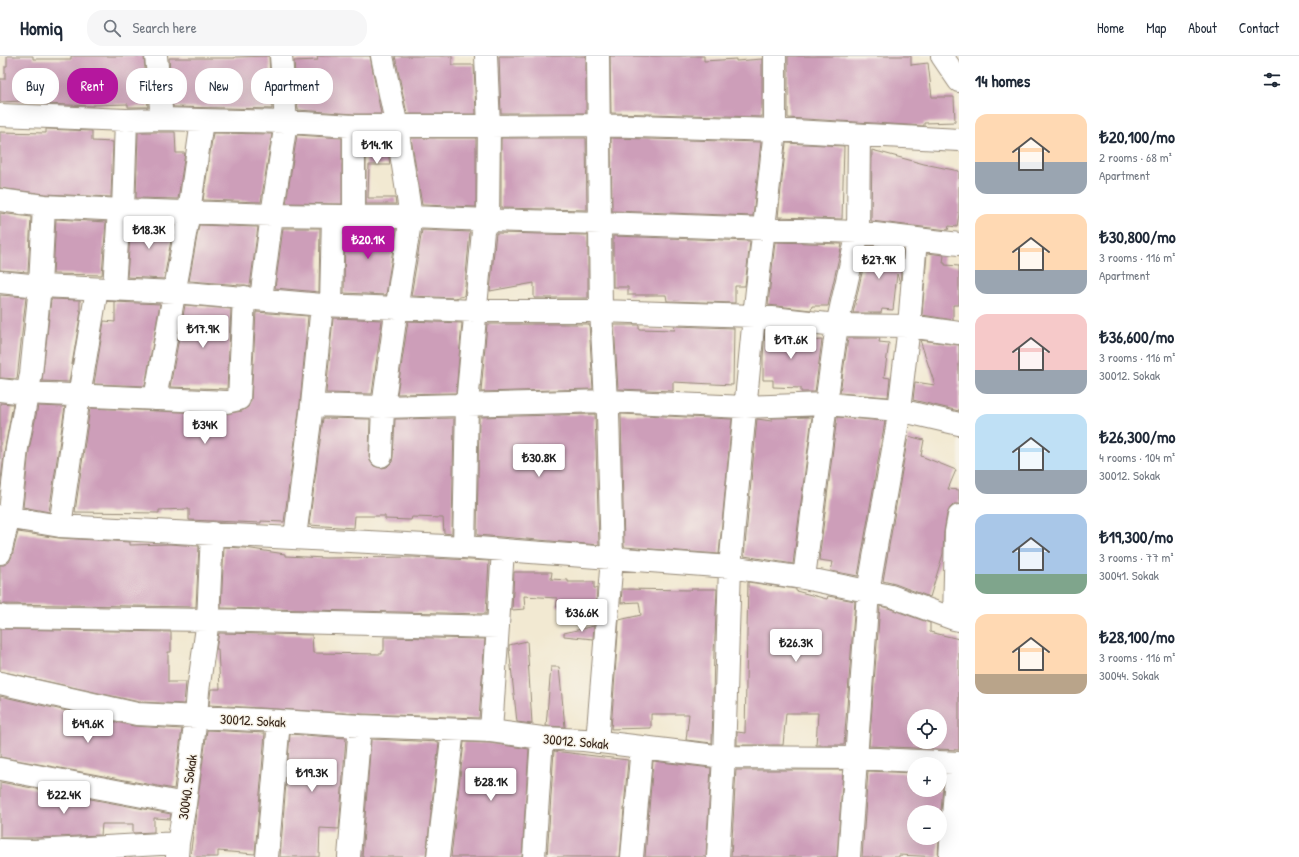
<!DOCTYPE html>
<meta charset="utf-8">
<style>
body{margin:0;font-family:"Patrick Hand",sans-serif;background:#f6f6f7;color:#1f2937;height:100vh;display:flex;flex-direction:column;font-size:15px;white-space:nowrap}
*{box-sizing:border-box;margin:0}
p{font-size:13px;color:#747a83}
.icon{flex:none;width:22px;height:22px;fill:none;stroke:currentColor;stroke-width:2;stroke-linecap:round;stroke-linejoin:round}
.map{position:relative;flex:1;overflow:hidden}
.details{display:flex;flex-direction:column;background:#fff;width:340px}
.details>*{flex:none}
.guide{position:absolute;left:12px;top:12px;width:380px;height:36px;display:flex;gap:8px}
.buttons{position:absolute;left:907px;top:653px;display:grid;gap:8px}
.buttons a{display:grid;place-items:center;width:40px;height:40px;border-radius:50%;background:#fff;box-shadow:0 4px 16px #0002;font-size:20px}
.price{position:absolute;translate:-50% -34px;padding:0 9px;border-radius:4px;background:#fff;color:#222;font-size:13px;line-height:26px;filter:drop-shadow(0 1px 2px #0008)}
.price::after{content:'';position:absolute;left:50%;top:24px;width:12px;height:9px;margin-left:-6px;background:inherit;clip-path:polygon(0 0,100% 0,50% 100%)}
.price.current{background:#b5179e;color:#fff}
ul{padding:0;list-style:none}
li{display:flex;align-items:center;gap:12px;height:100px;padding:0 16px}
li span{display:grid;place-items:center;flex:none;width:112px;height:80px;border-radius:12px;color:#555}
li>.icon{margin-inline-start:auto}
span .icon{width:48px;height:48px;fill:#fffc;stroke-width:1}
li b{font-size:17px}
h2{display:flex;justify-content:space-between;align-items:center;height:48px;padding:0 16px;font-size:17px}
.pill{padding:0 14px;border-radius:16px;background:#fff;box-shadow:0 4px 16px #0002;font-size:14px;line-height:36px}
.pill.current{background:#b5179e;color:#fff}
header{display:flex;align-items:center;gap:24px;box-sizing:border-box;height:56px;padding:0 20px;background:#fff;border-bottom:1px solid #e0e1e3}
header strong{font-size:19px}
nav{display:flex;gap:22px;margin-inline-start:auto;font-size:14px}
.search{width:280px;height:36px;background:#f6f6f7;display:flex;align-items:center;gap:10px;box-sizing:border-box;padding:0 14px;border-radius:16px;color:#747a83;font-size:15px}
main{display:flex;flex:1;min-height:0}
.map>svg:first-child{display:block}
.building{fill:#cd9eb9;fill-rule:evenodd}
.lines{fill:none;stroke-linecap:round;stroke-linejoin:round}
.street-casing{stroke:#968a78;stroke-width:24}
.street{stroke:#fff;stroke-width:22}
.labels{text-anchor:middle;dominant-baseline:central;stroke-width:3;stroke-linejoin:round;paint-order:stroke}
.street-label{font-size:14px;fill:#3b2a1e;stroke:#f7f3e8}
</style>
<header>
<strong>Homiq</strong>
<div class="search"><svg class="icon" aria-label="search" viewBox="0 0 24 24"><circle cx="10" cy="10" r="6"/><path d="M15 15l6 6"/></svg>Search here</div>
<nav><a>Home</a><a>Map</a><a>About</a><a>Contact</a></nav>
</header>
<main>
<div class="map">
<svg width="959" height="801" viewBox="0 0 959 801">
<rect width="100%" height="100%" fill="#f7f3e8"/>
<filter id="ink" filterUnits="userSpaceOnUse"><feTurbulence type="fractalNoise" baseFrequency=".025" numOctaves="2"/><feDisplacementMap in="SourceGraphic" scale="8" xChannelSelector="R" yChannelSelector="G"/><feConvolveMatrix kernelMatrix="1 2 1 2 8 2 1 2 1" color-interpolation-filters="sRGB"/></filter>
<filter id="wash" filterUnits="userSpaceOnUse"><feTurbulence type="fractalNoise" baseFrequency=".012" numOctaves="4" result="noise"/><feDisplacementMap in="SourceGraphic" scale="16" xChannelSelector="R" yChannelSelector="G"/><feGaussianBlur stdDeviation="0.9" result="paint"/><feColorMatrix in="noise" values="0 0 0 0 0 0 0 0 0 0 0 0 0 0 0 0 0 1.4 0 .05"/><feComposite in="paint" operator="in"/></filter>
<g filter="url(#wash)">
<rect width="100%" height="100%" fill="#f2e9d2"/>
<g id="blocks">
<path class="building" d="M7 0H33V3H71V0H144L148 51H128V48L93 49V50L44 48V44L0 46V23H5V10H7Z
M269 0 272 53 173 51 169 2H235V1Z
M317 0H370L381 58H354L298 54 294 5 318 4Z
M395 0H452V9H474L476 58H407Z
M499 0H586V57H501Z
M610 0H704V5L736 3V5L762 3V61L611 57Z
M788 0H911V9L928 7 932 41H954L955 66 924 67V70L788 62Z
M46 73 92 75V85L113 86 111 141 45 138 0 132V76L46 77Z
M138 76H175L176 97H185L178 143 136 142Z
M213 77 272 78 261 146 203 144Z
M297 79 342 82V148L286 147Z
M366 82H386L390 109H369L368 142H395L396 148H366Z
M411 82H476V151L422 149Z
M501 82H586L587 154 501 152Z
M611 82 761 86 753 160 612 155Z
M786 87 844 90 842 163 778 161Z
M872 94 924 108 959 115V158L957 171 949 170 948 174 871 165Z
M0 157 31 161 28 216 0 214Z
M56 163 106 166 102 219 53 218Z
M131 167 174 168 164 223 127 221Z
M199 169 258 171 250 230 245 229H241L189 225Z
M283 172H320L319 236 275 232Z
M345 173H396L386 239 344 237Z
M422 174 470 176 464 240 455 242 411 240Z
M496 177 588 179V242H534V227L490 235Z
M613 180 750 185 745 230H735V247L667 245 666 239H628V231H613Z
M775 186 842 188 828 250H812L811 254 768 249Z
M868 190 903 194 900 227 897 218 893 254 882 253 881 257H853Z
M927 197 944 199 943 207H945V209L959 210V249H953V264L922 259Z
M0 239 26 241 17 323 0 322Z
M51 243 80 244V255H81L69 326 42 325Z
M115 246 160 248 145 330 94 328 104 265 115 266Z
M185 249 231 253 227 333 170 331Z
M256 256 308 260 300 348 284 466 261 465V467L189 464V453L159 454V457L75 456 90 352 225 358 242 355 248 351 251 344Z
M333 262 382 264 372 338 326 337Z
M408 265 462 267 456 337 397 338Z
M487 268H589L593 333 481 336Z
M614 269H639V273L675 274 674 270 734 272 733 329 673 326V335L618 333Z
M765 274 811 279 810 285 822 284 815 336H801V332L773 331V324H763V301Z
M848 282H880L879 286 889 287 884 321 890 322 888 341 840 337Z
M920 284 959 289V355L913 344 915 326 935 329Z
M0 347 13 348 5 391 0 432Z
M38 350 65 351 49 456 23 451 29 394Z
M595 358 599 489 477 479 479 361Z
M621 358 732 363 719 498 624 491Z
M812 361 793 508 744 500 757 363 772 365V362Z
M837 361 885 365 858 520 831 515 833 506 819 504Z
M323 362 370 363 369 400 370 405 374 410 381 412 387 411 392 406 393 401 395 363 454 362 452 478 444 477 443 462 412 461 411 464 385 463V460H355L354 472 309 469Z
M908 380 924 384 921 400 956 414 948 433 959 434V448H954L950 452 947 458 944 476 943 498 930 541 895 528 883 525Z
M18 476 59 482 130 486V489L169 488 199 490 196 551 0 548V509H4L9 506 12 500Z
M224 491 245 492 285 498V500L325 502 413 501 489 505 486 558 221 552Z
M514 516H552L551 523 568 524V526H594V532H597L596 549 557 551V542L524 540 525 553 512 554Z
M748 526 796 533V535L827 543 828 540 855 545 844 689H816L818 657H786L783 689H737V676L745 677Z
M622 533 691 534V533H717L715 581 714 595 712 687 686 684 689 658H651V672L611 673 619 564 641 559 639 546 621 547Z
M880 550 888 552 930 567V576L959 583V694L869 690ZM914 660H940V686H914Z
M594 570 593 583 564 580V577Z
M0 573 171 576V596H168V626H186L184 648 139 646 0 615Z
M219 577 312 579 313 597 382 598V595H384V581L485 583 479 662 361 658 209 649 211 633H220L218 593H216Z
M527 585 532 668 517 666 509 592V589Z
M551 611H559L565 671 546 670Z
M0 640 134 670 182 673 174 733 0 701Z
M207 674 265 677 255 798 218 795V801H190Z
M290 678 346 682 339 773 320 772 319 801H280Z
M371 683 439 686 426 801H362Z
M464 686 490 687 529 693 522 801H451Z
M554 695 628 704 620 801H547Z
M653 705 711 712 706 801H645Z
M736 714H843L837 801H731Z
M868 715 914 717V734H940V719H944L940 767V756H914V782H939L938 801 899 799V801H862Z
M0 726 171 758 170 763 154 762V776L133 777V768H102L101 779 34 782H0Z"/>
</g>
</g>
<g filter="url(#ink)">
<use href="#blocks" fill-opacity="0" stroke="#968a78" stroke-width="1"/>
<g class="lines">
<g class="street-casing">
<path id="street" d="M156 0 162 63
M942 0 959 25
M0 59 126 64 162 63 286 66 354 70H489L599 69 775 74 959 84
M0 144 44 150 123 154 272 159 411 161 488 164 601 167 858 176 959 188
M123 154 126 64
M354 160V70
M0 226 40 230 175 236 322 249 475 255H601L754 260 837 269 909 270 959 277
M114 233 119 153
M261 243 272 159 286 66 281 0
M331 249 333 160
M0 334 26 337 226 346 239 343 244 241
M155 343 189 156 202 65
M312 349 383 351 606 345 745 351 826 348 899 354 959 368
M381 400 383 351 400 228 411 161 397 71 382 0
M0 460 60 470 464 491 730 511 804 522 891 540 954 563 959 564
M60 470 79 340 97 233
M295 481 312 349 322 249
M464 491 467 348 483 175 488 164 489 70 486 0
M0 497 10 456 17 392 31 318 40 230 44 150
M804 522 825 355 837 269 858 176 859 79
M0 560 4 561 208 564 498 571
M954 563 956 476 959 460
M0 627 137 658 279 665 360 670 491 675 542 682 584 684 724 701 856 702 959 707
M491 675 503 494
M597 686 612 502 608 358 606 345 601 255 598 0
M0 713 185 748
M0 794 34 795 178 787
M177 801 178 787 185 748 196 661 198 635 208 564 212 477
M267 801 279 665
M349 801 360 670
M438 801 453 674
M534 801 542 682
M632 801 642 691
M718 801 724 701 730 511 754 260 775 74V0
M849 801 868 536 897 371 909 270 916 183
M950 801 957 707"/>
</g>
<use href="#street" class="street"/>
</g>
</g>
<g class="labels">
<g class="street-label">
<text transform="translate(253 664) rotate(3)">30012. Sokak</text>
<text transform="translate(576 685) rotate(5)">30012. Sokak</text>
<text transform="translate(187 731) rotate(-82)">30040. Sokak</text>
</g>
</g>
</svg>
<div class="buttons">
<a><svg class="icon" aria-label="locate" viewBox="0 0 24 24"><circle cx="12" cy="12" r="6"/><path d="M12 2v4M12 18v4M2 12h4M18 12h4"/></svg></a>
<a>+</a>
<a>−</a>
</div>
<b class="price" style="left:377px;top:109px">₺14.1K</b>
<b class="price" style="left:149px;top:194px">₺18.3K</b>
<b class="price current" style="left:368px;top:204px">₺20.1K</b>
<b class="price" style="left:879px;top:224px">₺27.9K</b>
<b class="price" style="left:203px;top:293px">₺17.9K</b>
<b class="price" style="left:791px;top:304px">₺17.6K</b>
<b class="price" style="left:205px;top:389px">₺34K</b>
<b class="price" style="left:539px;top:422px">₺30.8K</b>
<b class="price" style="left:582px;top:577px">₺36.6K</b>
<b class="price" style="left:796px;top:607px">₺26.3K</b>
<b class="price" style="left:88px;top:688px">₺49.6K</b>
<b class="price" style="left:312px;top:737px">₺19.3K</b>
<b class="price" style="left:491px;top:746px">₺28.1K</b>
<b class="price" style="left:64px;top:759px">₺22.4K</b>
<div class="guide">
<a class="pill">Buy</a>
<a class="pill current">Rent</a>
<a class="pill">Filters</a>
<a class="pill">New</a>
<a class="pill">Apartment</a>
</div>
</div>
<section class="details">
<h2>14 homes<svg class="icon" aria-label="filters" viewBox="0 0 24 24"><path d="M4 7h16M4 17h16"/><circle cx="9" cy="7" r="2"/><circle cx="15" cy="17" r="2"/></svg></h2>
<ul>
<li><span style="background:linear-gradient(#ffd9b3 60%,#9aa5b1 0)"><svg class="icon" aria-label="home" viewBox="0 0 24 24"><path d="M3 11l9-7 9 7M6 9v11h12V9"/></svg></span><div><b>₺20,100/mo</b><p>2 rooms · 68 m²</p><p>Apartment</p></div></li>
<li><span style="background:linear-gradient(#ffd9b3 70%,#9aa5b1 0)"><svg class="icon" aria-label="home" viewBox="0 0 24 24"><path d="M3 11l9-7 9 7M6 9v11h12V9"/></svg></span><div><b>₺30,800/mo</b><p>3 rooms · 116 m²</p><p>Apartment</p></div></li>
<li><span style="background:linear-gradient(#f6c9c9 70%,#9aa5b1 0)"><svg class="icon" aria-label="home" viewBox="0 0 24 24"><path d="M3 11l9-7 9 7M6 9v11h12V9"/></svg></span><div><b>₺36,600/mo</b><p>3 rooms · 116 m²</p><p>30012. Sokak</p></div></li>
<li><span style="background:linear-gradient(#bfe0f5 70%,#9aa5b1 0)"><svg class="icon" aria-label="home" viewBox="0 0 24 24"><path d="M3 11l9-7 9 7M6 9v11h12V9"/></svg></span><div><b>₺26,300/mo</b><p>4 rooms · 104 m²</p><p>30012. Sokak</p></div></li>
<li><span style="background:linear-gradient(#a9c7e8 75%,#7fa58c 0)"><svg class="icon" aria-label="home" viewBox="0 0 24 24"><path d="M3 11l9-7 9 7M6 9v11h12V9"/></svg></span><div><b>₺19,300/mo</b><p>3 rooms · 77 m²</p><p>30041. Sokak</p></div></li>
<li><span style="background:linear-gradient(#ffd9b3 75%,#b9a48a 0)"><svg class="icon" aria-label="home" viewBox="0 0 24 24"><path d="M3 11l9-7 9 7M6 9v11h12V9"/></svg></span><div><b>₺28,100/mo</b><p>3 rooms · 116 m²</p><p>30044. Sokak</p></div></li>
</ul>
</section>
</main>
